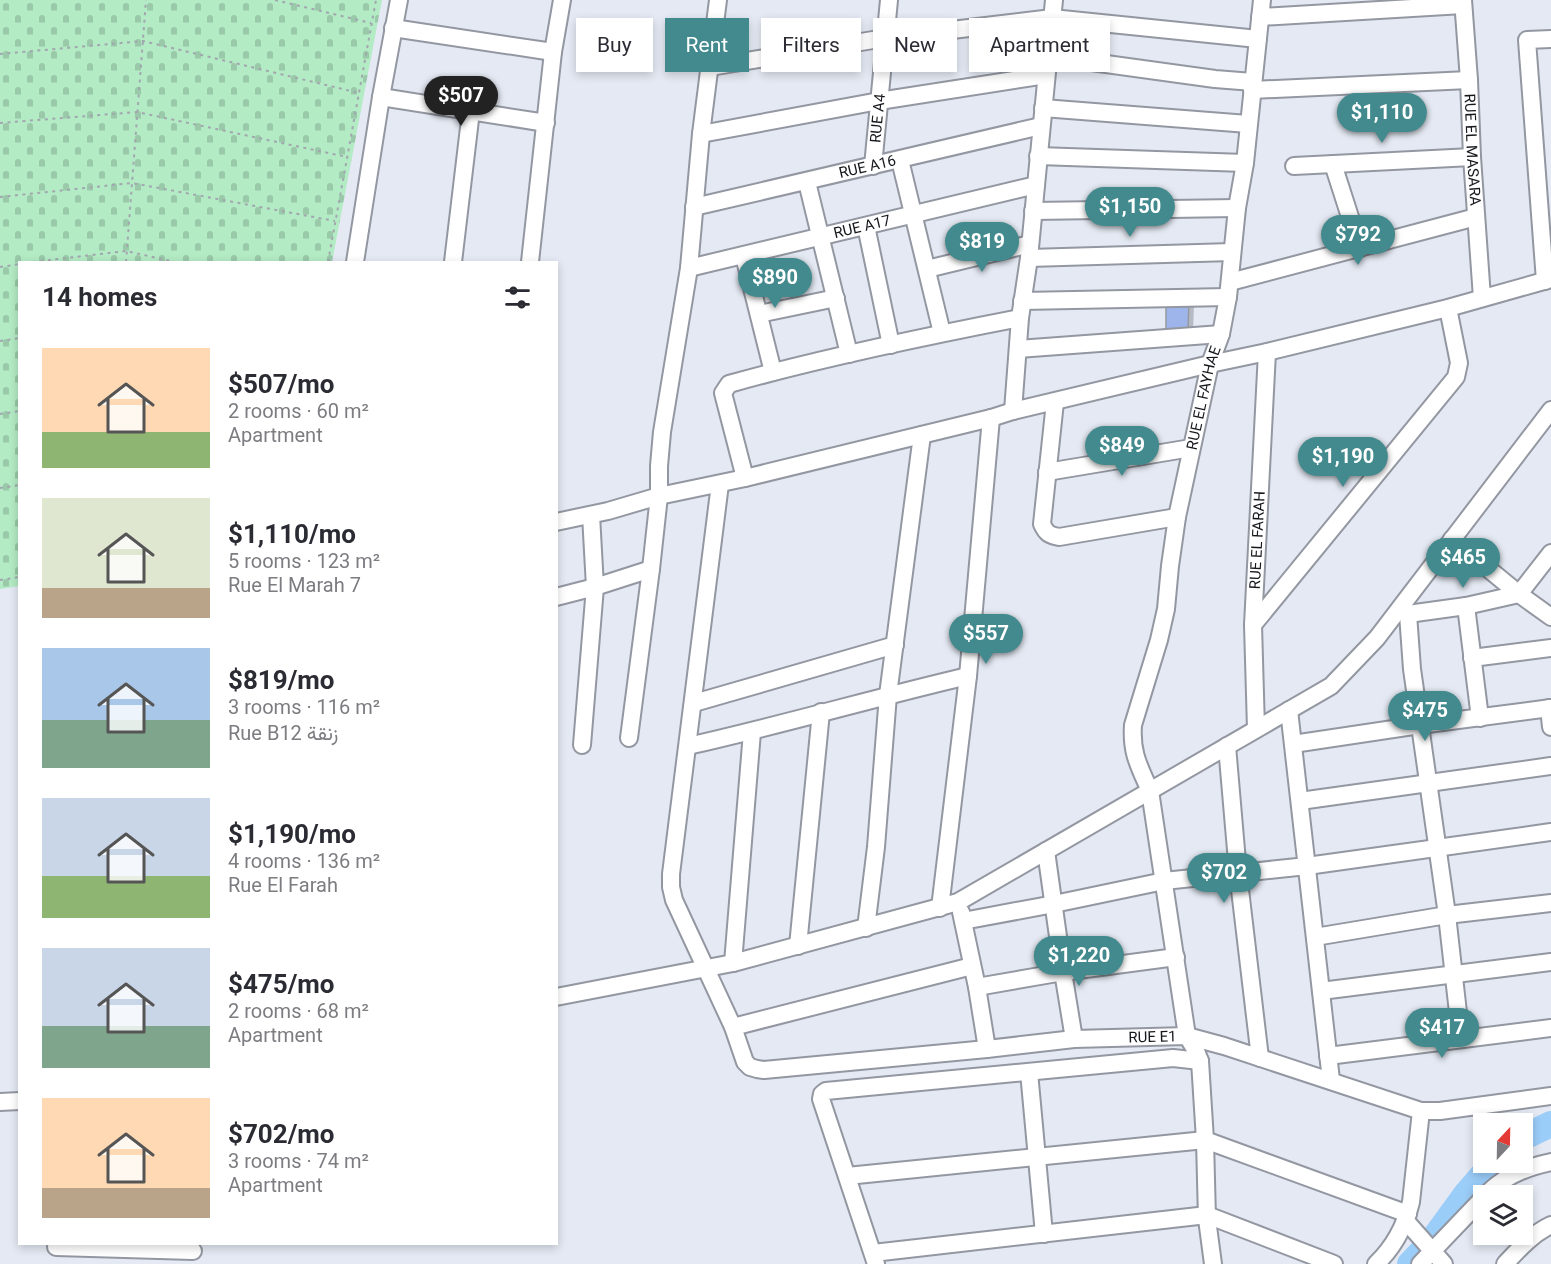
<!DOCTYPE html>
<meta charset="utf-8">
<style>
body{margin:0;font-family:Roboto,Vazirmatn,sans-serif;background:#f2f2f3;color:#2b2b33;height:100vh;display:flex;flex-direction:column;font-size:22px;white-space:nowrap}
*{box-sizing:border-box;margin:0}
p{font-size:20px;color:#7c7c81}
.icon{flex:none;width:33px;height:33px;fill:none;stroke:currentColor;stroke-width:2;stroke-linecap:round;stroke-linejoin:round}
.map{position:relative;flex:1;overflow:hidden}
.panel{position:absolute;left:18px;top:261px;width:540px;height:984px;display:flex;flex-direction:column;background:#fff;border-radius:0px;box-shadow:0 3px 9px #0003}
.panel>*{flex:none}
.hud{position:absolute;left:576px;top:18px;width:570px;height:54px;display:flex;gap:12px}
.needle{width:39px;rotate:22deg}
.controls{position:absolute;left:1473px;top:1113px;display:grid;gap:12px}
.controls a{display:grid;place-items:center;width:60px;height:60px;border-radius:0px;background:#fff;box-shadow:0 3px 9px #0003;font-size:30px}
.price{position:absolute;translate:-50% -51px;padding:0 14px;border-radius:21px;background:#428a8d;color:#fff;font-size:20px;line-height:39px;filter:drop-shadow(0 2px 3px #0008)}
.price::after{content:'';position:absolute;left:50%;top:36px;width:18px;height:14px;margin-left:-9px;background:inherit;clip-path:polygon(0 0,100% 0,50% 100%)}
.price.current{background:#222;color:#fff}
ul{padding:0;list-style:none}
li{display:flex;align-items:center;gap:18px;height:150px;padding:0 24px}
li span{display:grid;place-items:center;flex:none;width:168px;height:120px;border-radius:0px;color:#555}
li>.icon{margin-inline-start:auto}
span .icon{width:72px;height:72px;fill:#fffc;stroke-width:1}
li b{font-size:26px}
h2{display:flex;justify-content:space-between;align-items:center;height:72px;padding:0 24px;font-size:26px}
.chip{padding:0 21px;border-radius:0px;background:#fff;box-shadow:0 3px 9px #0003;font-size:21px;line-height:54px}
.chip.current{background:#428a8d;color:#fff}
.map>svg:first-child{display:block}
.cemetery{fill:url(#cemetery-stones)}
.shadow{fill:#0003}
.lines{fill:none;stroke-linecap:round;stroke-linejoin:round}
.river{stroke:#9bcdf9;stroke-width:26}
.building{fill:#9eb5eb;stroke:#9498a2;stroke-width:1.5}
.minor-casing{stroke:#9397a1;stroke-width:20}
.path{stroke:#a2a6ae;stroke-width:2;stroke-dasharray:3 4.5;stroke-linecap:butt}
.minor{stroke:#fff;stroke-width:16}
.labels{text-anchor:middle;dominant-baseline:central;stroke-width:4.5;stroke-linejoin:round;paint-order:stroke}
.street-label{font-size:15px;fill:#15171b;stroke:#fff}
</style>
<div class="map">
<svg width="1551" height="1264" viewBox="0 0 1551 1264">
<defs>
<pattern id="cemetery-stones" width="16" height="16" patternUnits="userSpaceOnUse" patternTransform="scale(1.5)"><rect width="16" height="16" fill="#b3ebc4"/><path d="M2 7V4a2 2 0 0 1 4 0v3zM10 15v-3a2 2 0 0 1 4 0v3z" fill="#99c9a8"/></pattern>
</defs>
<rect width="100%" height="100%" fill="#e4e9f3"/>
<path class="cemetery" d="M0 0H382L332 262H20L19 586 0 589Z"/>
<path class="shadow" d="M1188 302 1194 305 1193 332 1173 331 1167 328Z"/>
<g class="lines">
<path class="river" d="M1522 1138 1551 1124
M1410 1264 1432 1241 1467 1193 1494 1162"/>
</g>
<path class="building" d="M1166 300H1189L1188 329H1166Z"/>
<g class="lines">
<g class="minor-casing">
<g id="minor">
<path id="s1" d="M1463 0 1469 80 1472 157 1482 298"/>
<path d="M1260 17 1463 5"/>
<path d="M393 28 553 52"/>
<path d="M1048 56 1215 79 1253 82"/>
<path d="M710 67 885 38 1052 18 1258 39"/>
<path d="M1252 90 1469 80"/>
<path d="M381 97 546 123"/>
<path d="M1043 108 1248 124"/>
<path d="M701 134 879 101 1046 75"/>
<path d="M1038 156 1245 163"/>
<path d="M900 160 942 333"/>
<path d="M1333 164 1360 248"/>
<path id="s2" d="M873 166 889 0"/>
<path d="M1294 166 1472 157"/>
<path d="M807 182 849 354"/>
<path id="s3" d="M694 207 1041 126"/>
<path d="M1033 211 1237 208"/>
<path d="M866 226 891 345"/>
<path d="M744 256 773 372"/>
<path d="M1029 258 1232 252"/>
<path d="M355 262 381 97 399 0"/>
<path d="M453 262 471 111"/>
<path d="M530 262 553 52 562 0"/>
<path id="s4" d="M689 268 1036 185"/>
<path d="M927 269 1030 244"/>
<path d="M1545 281 1527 40 1551 39"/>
<path d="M1230 282 1476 217"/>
<path d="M1022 301 1228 297"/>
<path d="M759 314 836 298"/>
<path d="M1018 349 1221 334"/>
<path d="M1055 402 1042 524C1046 533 1049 535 1059 537L1177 517"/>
<path d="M1013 411 1020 318 1029 258 1054 0"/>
<path d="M1047 472 1191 448"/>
<path d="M745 478 723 393 729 384C825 357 922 337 1020 318"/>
<path id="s5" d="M720 484 671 874V887L674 900 733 1027 745 1062 750 1067 757 1069 764 1070 987 1049 1074 1039 1187 1036 1224 1046 1421 1111H1440L1551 1096"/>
<path d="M556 522 608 511 659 496 745 478 991 418 1013 411 1210 364 1267 352 1448 308 1551 279"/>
<path d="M1452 539 1519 594 1551 617"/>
<path d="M556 597 595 587 651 569"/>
<path d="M1466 606 1480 718"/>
<path d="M1401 608 1408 614 1466 606 1519 594 1551 553"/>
<path d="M1408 614 1412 669 1447 915 1461 1039"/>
<path d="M1253 625 1456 377 1459 363 1448 308"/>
<path d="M1472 658 1551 648"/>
<path d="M694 703 895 645"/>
<path d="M1549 708 1551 727"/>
<path d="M1289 710 1331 1080"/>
<path id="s6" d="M1256 729 1253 625 1267 352"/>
<path d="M629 738 651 569 659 496V466L662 432 689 268 701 134 718 0"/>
<path d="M1293 744 1420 725 1551 708"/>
<path d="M582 745 595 587 591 515"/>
<path d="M688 746C782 725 874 698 968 676"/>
<path d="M1227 746 1238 873 1260 1058"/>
<path d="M1300 801 1551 766"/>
<path d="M1046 851 1063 972 1074 1039"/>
<path d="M940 908 968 676 991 418"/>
<path d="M961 912 977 987 987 1049"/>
<path d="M963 921 1054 904 1164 881 1307 866 1551 832"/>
<path d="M866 928 876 847 888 695 922 435"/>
<path d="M1315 937 1447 915 1551 903"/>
<path d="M798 946 821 712"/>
<path d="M733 963 752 732"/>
<path d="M977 987 1063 972 1176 957"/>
<path d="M1321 991 1551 962"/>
<path d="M556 997 733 963 958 902 1331 686 1377 638 1551 410"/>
<path d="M733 1027 972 966"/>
<path d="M1328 1056 1551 1028"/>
<path d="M1029 1072 1044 1234"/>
<path d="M0 1102 20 1101"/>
<path d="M847 1176 1205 1140 1408 1214"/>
<path d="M1485 1196C1503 1176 1526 1167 1551 1162"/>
<path d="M1405 1220 1444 1264"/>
<path d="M56 1247 193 1251"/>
<path d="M873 1253 1207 1215 1334 1264"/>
<path d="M876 1264 821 1099 822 1094 826 1091 1173 1058 1200 1061"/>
<path id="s7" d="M1213 1264 1207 1219 1205 1140 1200 1061 1196 1051 1187 1036 1150 791C1139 766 1131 753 1133 725L1159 640 1166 609 1170 566 1177 517 1210 364 1221 334 1228 297 1237 208 1245 163 1262 0"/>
<path d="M1376 1264C1394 1247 1405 1226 1411 1202L1421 1111"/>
<path d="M1420 1264 1484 1197"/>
<path d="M1505 1264C1519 1249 1532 1234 1551 1225"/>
</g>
</g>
<path class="path" d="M275 0 371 23
M0 54 143 41 359 93
M0 123 137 112 347 157
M0 197 132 183 335 221
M33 262 126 251 175 262
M126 262 146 0
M328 262 376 0
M0 267 20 264
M0 341 20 338
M0 414 20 411
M0 488 20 485
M0 580 20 577"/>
<use href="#minor" class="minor"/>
</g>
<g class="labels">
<g class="street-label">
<text stroke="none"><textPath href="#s2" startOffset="48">RUE A4</textPath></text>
<text stroke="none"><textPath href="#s1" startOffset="150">RUE EL MASARA</textPath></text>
<text stroke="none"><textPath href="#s3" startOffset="178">RUE A16</textPath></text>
<text stroke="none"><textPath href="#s4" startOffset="178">RUE A17</textPath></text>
<text stroke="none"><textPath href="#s7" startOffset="884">RUE EL FAYHAE</textPath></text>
<text stroke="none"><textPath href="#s6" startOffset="189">RUE EL FARAH</textPath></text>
<text stroke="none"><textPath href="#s5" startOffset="1008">RUE E1</textPath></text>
</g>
</g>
</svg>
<div class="controls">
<a><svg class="needle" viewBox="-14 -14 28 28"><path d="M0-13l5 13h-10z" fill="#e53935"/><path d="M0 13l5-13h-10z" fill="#7c7c81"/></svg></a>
<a><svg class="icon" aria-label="layers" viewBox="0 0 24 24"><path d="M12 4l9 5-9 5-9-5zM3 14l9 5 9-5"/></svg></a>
</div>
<b class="price current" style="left:461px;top:127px">$507</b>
<b class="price" style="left:1382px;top:144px">$1,110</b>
<b class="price" style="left:1130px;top:238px">$1,150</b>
<b class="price" style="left:1358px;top:266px">$792</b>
<b class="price" style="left:982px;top:273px">$819</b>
<b class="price" style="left:775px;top:309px">$890</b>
<b class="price" style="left:1122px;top:477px">$849</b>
<b class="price" style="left:1343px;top:488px">$1,190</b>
<b class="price" style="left:1463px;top:589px">$465</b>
<b class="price" style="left:986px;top:665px">$557</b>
<b class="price" style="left:1425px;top:742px">$475</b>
<b class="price" style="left:1224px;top:904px">$702</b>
<b class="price" style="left:1079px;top:987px">$1,220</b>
<b class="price" style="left:1442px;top:1059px">$417</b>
<div class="hud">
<a class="chip">Buy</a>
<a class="chip current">Rent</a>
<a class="chip">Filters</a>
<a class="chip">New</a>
<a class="chip">Apartment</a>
</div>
<section class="panel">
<h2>14 homes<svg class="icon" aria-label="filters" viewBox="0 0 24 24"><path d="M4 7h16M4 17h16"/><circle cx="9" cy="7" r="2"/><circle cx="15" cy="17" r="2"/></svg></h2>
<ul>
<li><span style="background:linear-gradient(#ffd9b3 70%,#8fb573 0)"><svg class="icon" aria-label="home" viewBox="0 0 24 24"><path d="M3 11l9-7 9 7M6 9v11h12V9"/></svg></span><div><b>$507/mo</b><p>2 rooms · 60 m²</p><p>Apartment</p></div></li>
<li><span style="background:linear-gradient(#dfe7d0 75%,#b9a48a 0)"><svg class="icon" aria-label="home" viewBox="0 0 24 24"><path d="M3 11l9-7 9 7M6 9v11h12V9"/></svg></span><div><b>$1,110/mo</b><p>5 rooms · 123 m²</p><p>Rue El Marah 7</p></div></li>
<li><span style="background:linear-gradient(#a9c7e8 60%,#7fa58c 0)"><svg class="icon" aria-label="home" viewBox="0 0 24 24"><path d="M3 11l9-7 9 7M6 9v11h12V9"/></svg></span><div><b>$819/mo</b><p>3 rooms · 116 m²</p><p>Rue B12 زنقة</p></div></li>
<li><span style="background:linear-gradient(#c9d6e8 65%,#8fb573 0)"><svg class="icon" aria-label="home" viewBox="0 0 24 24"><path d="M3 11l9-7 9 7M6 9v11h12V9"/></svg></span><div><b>$1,190/mo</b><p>4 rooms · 136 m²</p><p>Rue El Farah</p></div></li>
<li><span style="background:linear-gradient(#c9d6e8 65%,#7fa58c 0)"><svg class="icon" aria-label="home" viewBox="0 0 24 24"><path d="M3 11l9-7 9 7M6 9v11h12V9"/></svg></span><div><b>$475/mo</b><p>2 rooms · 68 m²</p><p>Apartment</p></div></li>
<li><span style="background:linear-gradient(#ffd9b3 75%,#b9a48a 0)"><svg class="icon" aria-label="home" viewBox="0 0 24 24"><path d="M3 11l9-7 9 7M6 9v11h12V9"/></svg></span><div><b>$702/mo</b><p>3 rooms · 74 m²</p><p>Apartment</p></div></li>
</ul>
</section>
</div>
